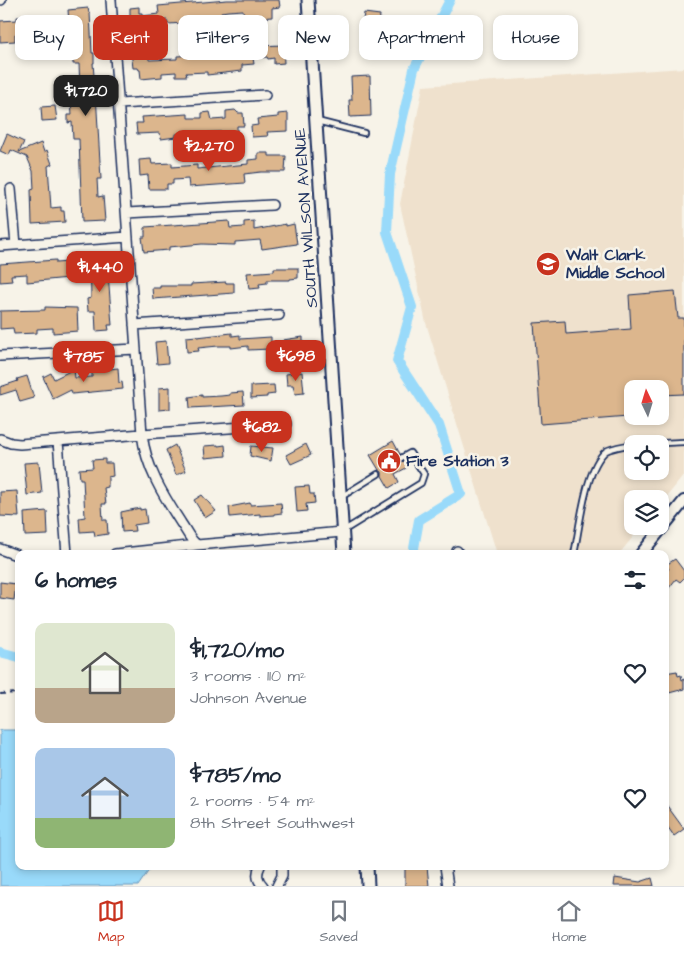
<!DOCTYPE html>
<meta charset="utf-8">
<style>
body{margin:0;font-family:"Architects Daughter",sans-serif;background:#f2f2f3;color:#1f2937;height:100vh;display:flex;flex-direction:column;font-size:19px;white-space:nowrap}
*{box-sizing:border-box;margin:0}
p{font-size:16px;color:#747a83}
.icon{flex:none;width:28px;height:28px;fill:none;stroke:currentColor;stroke-width:2;stroke-linecap:round;stroke-linejoin:round}
.map{position:relative;flex:1;overflow:hidden}
.drawer{position:absolute;left:15px;top:550px;width:654px;height:320px;display:flex;flex-direction:column;background:#fff;border-radius:10px;box-shadow:0 2px 8px #0003}
.drawer>*{flex:none}
.top-card{position:absolute;left:15px;top:15px;width:655px;height:45px;display:flex;gap:10px}
.needle{width:32px;rotate:356deg}
.controls{position:absolute;left:624px;top:380px;display:grid;gap:10px}
.controls a{display:grid;place-items:center;width:45px;height:45px;border-radius:10px;background:#fff;box-shadow:0 2px 8px #0003;font-size:25px}
.price{position:absolute;translate:-50% -42px;padding:0 11px;border-radius:10px;background:#c8321e;color:#fff;font-size:16px;line-height:32px;filter:drop-shadow(0 1px 2px #0008)}
.price::after{content:'';position:absolute;left:50%;top:30px;width:15px;height:11px;margin-left:-8px;background:inherit;clip-path:polygon(0 0,100% 0,50% 100%)}
.price.current{background:#222;color:#fff}
ul{padding:0;list-style:none}
li{display:flex;align-items:center;gap:15px;height:125px;padding:0 20px}
li span{display:grid;place-items:center;flex:none;width:140px;height:100px;border-radius:10px;color:#555}
li>.icon{margin-inline-start:auto}
span .icon{width:60px;height:60px;fill:#fffc;stroke-width:1}
li b{font-size:21px}
h2{display:flex;justify-content:space-between;align-items:center;height:60px;padding:0 20px;font-size:21px}
.chip{padding:0 18px;border-radius:10px;background:#fff;box-shadow:0 2px 8px #0003;font-size:18px;line-height:45px}
.chip.current{background:#c8321e;color:#fff}
.menu{display:flex;justify-content:space-around;align-items:center;height:70px;border-top:1px solid #e0e1e3;background:#fff;font-size:14px;color:#747a83}
.menu a{display:grid;justify-items:center;gap:2px}
.menu .current{color:#c8321e}
.map>svg:first-child{display:block}
.built{fill:#efe1cd;fill-rule:evenodd}
.water{fill:#99dafa;stroke:#6796bc}
.lines{fill:none;stroke-linecap:round;stroke-linejoin:round}
.canal{stroke:#99dafa;stroke-width:10}
.building{fill:#dcb68d;stroke:#1b2f5e}
.service-casing{stroke:#1b2f5e;stroke-width:8}
.minor-casing{stroke:#1b2f5e;stroke-width:12}
.tertiary-casing{stroke:#1b2f5e;stroke-width:14}
.secondary-casing{stroke:#1b2f5e;stroke-width:15}
.path{stroke:#1b2f5e;stroke-width:2;stroke-dasharray:5 4;stroke-linecap:butt}
.service{stroke:#f7f3e8;stroke-width:4.5}
.minor{stroke:#f7f3e8;stroke-width:9}
.tertiary{stroke:#f7f3e8;stroke-width:10}
.secondary{stroke:#f7f3e8;stroke-width:11}
.labels{text-anchor:middle;dominant-baseline:central;stroke-width:5;stroke-linejoin:round;paint-order:stroke}
.street-label{font-size:16px;fill:#1b2f5e;stroke:#f7f3e8}
.poi-label{font-size:16px;font-weight:bold;fill:#1b2f5e;stroke:#f7f3e8;text-anchor:start}
</style>
<div class="map">
<svg width="684" height="886" viewBox="0 0 684 886">
<rect width="100%" height="100%" fill="#f7f3e8"/>
<filter id="ink" filterUnits="userSpaceOnUse"><feTurbulence type="fractalNoise" baseFrequency=".02" numOctaves="2"/><feDisplacementMap in="SourceGraphic" scale="10" xChannelSelector="R" yChannelSelector="G"/><feConvolveMatrix kernelMatrix="1 2 1 2 8 2 1 2 1" color-interpolation-filters="sRGB"/></filter>
<g filter="url(#ink)">
<path class="built" d="M684 68V475L660 505V499H632V526H642L619 554H497L426 323 400 204 423 86ZM632 389H660V416H632ZM632 444H660V471H632Z"/>
<path class="water" d="M0 730H19V866H152L138 886H0Z"/>
<g class="lines">
<path class="canal" d="M413 554 419 520 461 494 439 425 397 361 412 307 387 232 390 174 414 69 450 0
M0 652 19 657"/>
</g>
<path class="building" d="M227 0H279L280 7 272 8V17L244 19 243 10 228 11 221 12V20L185 25V23L168 24 167 20 148 22V26L133 27 132 16H130V8L139 7V13H142V16L159 14 158 6Z
M88 8 89 13H90L92 53H94V63H93L94 76H92L93 94H96L101 179H97L98 197 103 196 105 221 82 222 79 139H73L72 122 68 123V115H72L71 100 70 96 63 97V90L80 88 79 64H73V60H64V47H77L76 23H69L68 10Z
M364 13 380 15 376 48 362 46 364 35H361Z
M40 16 41 32 15 34V41L0 42V21L17 20V17Z
M395 31 404 36 398 47 388 42Z
M243 43H257V46L283 45 284 63 274 64V58L268 59 267 57 253 58 254 64 242 65V71L207 75V72L186 73 187 76H176V72L162 73V77L141 79 140 70H139L138 68H133L131 51 148 50 149 60 177 59V56L213 54V56H216L244 55Z
M370 76 371 116 350 117 349 100H352L351 77Z
M55 106 57 120 42 121 41 107Z
M235 110 238 113H243L244 126H237V131L176 134V137L161 139 160 133 137 134 136 123H143L142 117 188 114V118H202V113L210 112 212 120 226 119V111Z
M288 113V131L267 132 268 136 252 137 251 126 258 125 257 119 278 117V114Z
M7 134 24 142 19 152 41 143 44 152 47 150 52 164 48 166 51 208 61 207V211H64L65 222 32 224 31 190 34 189 33 171 27 157 11 150 9 155 0 151Z
M258 153H269V156H286L285 172H261L244 174 245 183 189 187 188 179 173 180V184H167V189H149L148 175 140 176 139 160 151 159 152 164 172 163V167L197 165V169L248 164V160L258 159Z
M229 221 230 228 244 227V222L254 221V230L286 224V226L294 224 297 244 262 249 260 240 235 242V245L202 244 169 247V250L144 252 142 237H145V227Z
M103 253V261H105L106 273H108L112 325H108L109 330 96 331 95 311H88L87 299 91 298 90 254Z
M56 260V263L68 262 69 278 27 282V274L11 275 12 281 0 282V264Z
M274 268H298V278L290 279V280H267V283L259 284 260 288 249 289 247 273 274 271Z
M226 282V283H234V293L153 299 152 288H160V286H191V284Z
M675 291 678 318H684V394L660 395V389H632V398H627L628 417 541 424 534 323 565 321 566 334 631 329 629 295Z
M45 307 77 308 78 331 53 333V328L37 329V333L14 334 13 328 0 329V311L45 310Z
M232 333V336L240 335V339L271 337V349L248 350V346L231 348V346H218L198 348 199 351 187 352 186 337 197 336V337Z
M303 337V349L284 350 283 340Z
M166 341 168 363 157 364 155 342Z
M118 368 119 383 122 382 123 389 72 394 71 390 53 399 43 377 51 373 54 379 74 369 75 378 92 377V371Z
M302 372 304 393 295 394 293 385H287L286 374Z
M27 376 34 398 20 402 16 390 0 395V387L18 381 17 379Z
M274 385 275 394 267 395V397L251 398V386Z
M170 387V409L159 410V388Z
M243 392 244 405 190 408 189 397 202 395V397L221 396 230 395V393Z
M393 441 400 454 397 456 398 460 400 462 404 461 408 467 395 474 399 482 389 488 382 476V472L379 470 370 455Z
M306 444 311 455 291 464 286 455Z
M175 445 186 471 176 475 166 450Z
M218 445V446L225 445 226 456 205 458 204 446Z
M251 446 273 448 271 461 250 456Z
M105 459V463H112L113 476 108 477V487L104 488 106 504H102L103 520H107L108 534 95 536 94 531 80 532 79 518 85 517 83 479H80L79 469 93 468 92 460Z
M39 462 42 493 27 495 24 463Z
M309 486 310 494H314L315 503 306 504 307 511 297 512 295 487Z
M17 491 19 517 0 516V492Z
M202 495 216 511 205 518 194 500Z
M250 503V505L281 503 282 513 274 514V515L260 516V514L230 517 229 507Z
M140 508V510L145 509 147 523 134 525 135 531 122 532 121 512Z
M47 511 48 535 25 536 24 513Z
M675 559 684 571V578L680 582 676 579 665 593V572L669 569 666 565Z
M0 582 16 584 14 600 0 598Z
M677 671 678 676 681 675 682 680 684 679V689L669 693 665 673Z
M665 803 684 829 674 836 665 823Z
M405 866H427L429 886H405Z
M615 878 640 882 652 878 654 886H614Z"/>
<g class="lines">
<g class="service-casing">
<path id="service" d="M317 121 364 133
M642 444 684 442
M341 497 378 474
M343 531 421 483 424 474 410 453 401 458
M574 554C580 527 585 468 606 451 613 447 625 446 632 444"/>
</g>
<g class="minor-casing">
<path id="minor" d="M0 0H1
M111 0 142 434C146 468 163 495 181 523 186 530 190 540 197 545L342 532
M119 104 265 95
M11 189 16 245
M127 213 272 205
M0 246 128 237
M134 325 279 315
M0 356 136 349
M0 439 11 443 20 444 142 434 286 424
M58 441 67 554
M0 549 19 556
M115 554 197 545
M457 554V551
M260 866C256 874 257 880 263 886
M445 866 448 886
M277 886 282 876V866"/>
</g>
<g class="tertiary-casing">
<path id="tertiary" d="M641 554 684 501"/>
</g>
<g class="secondary-casing">
<path id="secondary" d="M308 0 344 554
M367 866 368 886"/>
</g>
<path class="path" d="M0 694 19 693"/>
<use href="#service" class="service"/>
<use href="#minor" class="minor"/>
<use href="#tertiary" class="tertiary"/>
<use href="#secondary" class="secondary"/>
</g>
</g>
<defs>
<g id="school-disc" transform="scale(1.25)"><circle r="9.5" fill="#c8321e" stroke="#f7f3e8"/><path d="M0-5L7-2L0 1L-7-2ZM-4 1L0 2.5L4 1V4Q0 6-4 4Z" fill="#fff"/></g>
<g id="civic-disc" transform="scale(1.25)"><circle r="9.5" fill="#c8321e" stroke="#f7f3e8"/><path d="M-.6-6.5H3V-4.5H.6V-3L4-1V1h2V6H-6V1h2V-1L-.6-3ZM-1.2 2.5V6h2.4V2.5Z" fill="#fff"/></g>
</defs>
<g fill-rule="evenodd">
<use href="#school-disc" x="548" y="264"/>
<use href="#civic-disc" x="389" y="461"/>
</g>
<g class="labels">
<g class="street-label">
<text transform="translate(306 218) rotate(-94)">SOUTH WILSON AVENUE</text>
</g>
<g class="poi-label">
<text x="566" y="255">Walt Clark<tspan x="566" dy="18">Middle School</tspan></text>
<text x="406" y="461">Fire Station 3</text>
</g>
</g>
</svg>
<div class="controls">
<a><svg class="needle" viewBox="-14 -14 28 28"><path d="M0-13l5 13h-10z" fill="#e53935"/><path d="M0 13l5-13h-10z" fill="#747a83"/></svg></a>
<a><svg class="icon" aria-label="locate" viewBox="0 0 24 24"><circle cx="12" cy="12" r="6"/><path d="M12 2v4M12 18v4M2 12h4M18 12h4"/></svg></a>
<a><svg class="icon" aria-label="layers" viewBox="0 0 24 24"><path d="M12 4l9 5-9 5-9-5zM3 14l9 5 9-5"/></svg></a>
</div>
<b class="price current" style="left:86px;top:117px">$1,720</b>
<b class="price" style="left:209px;top:172px">$2,270</b>
<b class="price" style="left:100px;top:293px">$1,440</b>
<b class="price" style="left:296px;top:382px">$698</b>
<b class="price" style="left:84px;top:383px">$785</b>
<b class="price" style="left:262px;top:453px">$682</b>
<div class="top-card">
<a class="chip">Buy</a>
<a class="chip current">Rent</a>
<a class="chip">Filters</a>
<a class="chip">New</a>
<a class="chip">Apartment</a>
<a class="chip">House</a>
</div>
<section class="drawer">
<h2>6 homes<svg class="icon" aria-label="filters" viewBox="0 0 24 24"><path d="M4 7h16M4 17h16"/><circle cx="9" cy="7" r="2"/><circle cx="15" cy="17" r="2"/></svg></h2>
<ul>
<li><span style="background:linear-gradient(#dfe7d0 65%,#b9a48a 0)"><svg class="icon" aria-label="home" viewBox="0 0 24 24"><path d="M3 11l9-7 9 7M6 9v11h12V9"/></svg></span><div><b>$1,720/mo</b><p>3 rooms · 110 m²</p><p>Johnson Avenue</p></div><svg class="icon" aria-label="heart" viewBox="0 0 24 24"><path d="M12 20l-8-8c-3-5 5-10 8-4 3-6 11-1 8 4z"/></svg></li>
<li><span style="background:linear-gradient(#a9c7e8 70%,#8fb573 0)"><svg class="icon" aria-label="home" viewBox="0 0 24 24"><path d="M3 11l9-7 9 7M6 9v11h12V9"/></svg></span><div><b>$785/mo</b><p>2 rooms · 54 m²</p><p>8th Street Southwest</p></div><svg class="icon" aria-label="heart" viewBox="0 0 24 24"><path d="M12 20l-8-8c-3-5 5-10 8-4 3-6 11-1 8 4z"/></svg></li>
</ul>
</section>
</div>
<nav class="menu">
<a class="current"><svg class="icon" aria-label="map" viewBox="0 0 24 24"><path d="M3 6l6-2 6 2 6-2v14l-6 2-6-2-6 2zM9 4v14M15 6v14"/></svg>Map</a>
<a><svg class="icon" aria-label="saved" viewBox="0 0 24 24"><path d="M7 4h10v16l-5-4-5 4z"/></svg>Saved</a>
<a><svg class="icon" aria-label="home" viewBox="0 0 24 24"><path d="M3 11l9-7 9 7M6 9v11h12V9"/></svg>Home</a>
</nav>
